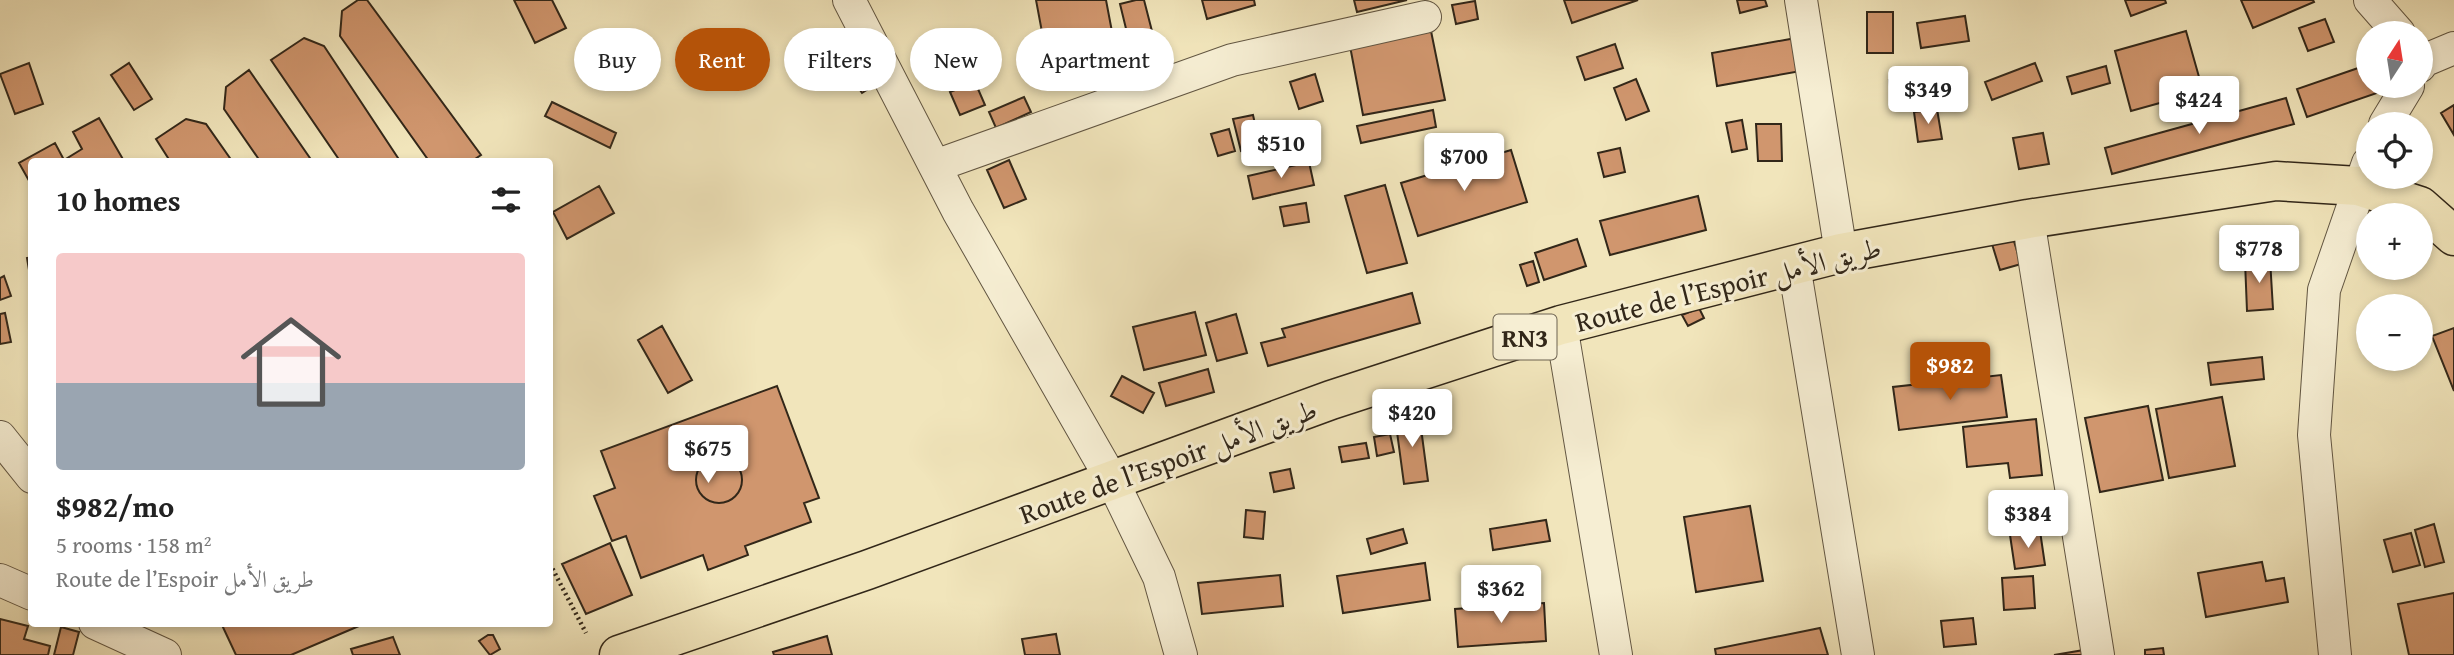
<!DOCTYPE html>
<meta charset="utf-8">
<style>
body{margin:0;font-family:"Gentium Book Plus",Amiri,serif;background:#f6f6f6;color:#222;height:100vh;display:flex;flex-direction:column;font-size:26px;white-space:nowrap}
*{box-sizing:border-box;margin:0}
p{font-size:23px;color:#767676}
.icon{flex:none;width:38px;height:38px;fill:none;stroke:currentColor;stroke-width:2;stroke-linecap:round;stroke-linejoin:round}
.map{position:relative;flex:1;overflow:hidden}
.panel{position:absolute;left:28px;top:158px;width:525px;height:469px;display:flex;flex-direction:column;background:#fff;border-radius:7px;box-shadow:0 4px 10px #0003}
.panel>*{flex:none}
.guide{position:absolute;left:574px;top:28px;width:665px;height:63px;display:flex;gap:14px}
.needle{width:46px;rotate:12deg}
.tools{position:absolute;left:2356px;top:21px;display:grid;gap:14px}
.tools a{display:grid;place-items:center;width:77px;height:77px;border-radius:50%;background:#fff;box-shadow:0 4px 10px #0003;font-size:35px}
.price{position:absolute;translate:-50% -60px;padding:0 16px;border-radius:7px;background:#fff;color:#222;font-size:23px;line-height:46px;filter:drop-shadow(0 2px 4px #0008)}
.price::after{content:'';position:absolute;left:50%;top:42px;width:21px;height:16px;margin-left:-10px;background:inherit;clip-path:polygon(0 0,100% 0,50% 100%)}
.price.current{background:#b45309;color:#fff}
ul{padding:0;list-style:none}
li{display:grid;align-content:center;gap:14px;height:371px;padding:0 28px}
li span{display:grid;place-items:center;height:217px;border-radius:7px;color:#555}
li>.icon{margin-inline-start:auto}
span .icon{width:126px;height:126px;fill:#fffc;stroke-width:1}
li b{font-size:30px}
h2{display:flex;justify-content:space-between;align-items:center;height:84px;padding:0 28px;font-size:30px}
.tag{padding:0 24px;border-radius:32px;background:#fff;box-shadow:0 4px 10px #0003;font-size:24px;line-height:63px}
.tag.current{background:#b45309;color:#fff}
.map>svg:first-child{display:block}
.building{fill:#d0966e;stroke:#322719;stroke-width:2}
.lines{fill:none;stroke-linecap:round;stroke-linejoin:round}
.minor-casing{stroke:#625642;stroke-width:34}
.trunk-casing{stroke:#322719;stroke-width:41}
.path{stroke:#322719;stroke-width:4.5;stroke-dasharray:2 3.5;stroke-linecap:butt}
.minor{stroke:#f6eed3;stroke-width:32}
.trunk{stroke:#f1e5bb;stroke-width:38}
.labels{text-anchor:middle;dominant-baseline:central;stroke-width:6;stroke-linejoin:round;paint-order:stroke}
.shield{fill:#f6eed3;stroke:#6d6351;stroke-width:2}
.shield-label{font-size:26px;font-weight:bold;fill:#322719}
.street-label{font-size:28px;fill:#322719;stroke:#f6eed3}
</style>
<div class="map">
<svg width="2454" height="655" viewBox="0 0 2454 655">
<rect width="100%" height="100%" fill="#f1e5bb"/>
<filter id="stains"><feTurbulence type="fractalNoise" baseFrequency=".00286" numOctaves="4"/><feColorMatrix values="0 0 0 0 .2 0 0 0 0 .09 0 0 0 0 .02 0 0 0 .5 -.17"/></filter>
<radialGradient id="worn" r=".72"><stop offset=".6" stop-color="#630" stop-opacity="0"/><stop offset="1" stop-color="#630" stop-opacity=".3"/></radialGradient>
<path class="building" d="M358 0H367L481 155 472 161H429L340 36 342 11Z
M514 0H552L566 28 535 43Z
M1036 0H1106L1113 37 1045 48Z
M1136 0H1144L1153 35 1129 41 1120 4Z
M1202 0H1254L1255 5 1207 19Z
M1354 0H1407L1357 12Z
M1564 0H1638L1572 23Z
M1737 0H1765L1767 6 1740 13Z
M2125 0H2165L2166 3 2131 16Z
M2241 0H2313L2314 2 2253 28Z
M1475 1 1478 19 1456 24 1452 5Z
M1867 12H1893V53H1867Z
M1965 16 1969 41 1921 48 1917 23Z
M2325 19 2334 42 2308 51 2299 28Z
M1431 31 1445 100 1363 115 1350 46Z
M2186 31 2203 91 2131 111 2115 51Z
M304 38 324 46 400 161H340L271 60Z
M1796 38 1801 71 1717 86 1712 53Z
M1615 44 1623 68 1585 80 1577 57Z
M29 63 43 104 15 114 0 74Z
M129 63 152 99 134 110 111 75Z
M869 63 881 81 862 93 850 75Z
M2035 63 2042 81 1992 100 1985 82Z
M2367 65 2368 86H2374L2377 93 2307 117 2297 89Z
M2106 66 2110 83 2072 94 2067 77Z
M249 70 312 161H260L224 109 226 87Z
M1947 70 1951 96 1893 105 1889 80Z
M1315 74 1323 101 1299 109 1290 82Z
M1636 79 1649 111 1626 120 1614 88Z
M975 82 985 105 960 115 950 92Z
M1024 97 1031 112 996 128 989 112Z
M2286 98 2294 124 2112 174 2105 148Z
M552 102 616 133 610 148 545 116Z
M2454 105V135L2441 113Z
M1937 109 1942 139 1918 142 1914 112Z
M1433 110 1436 127 1361 143 1357 126Z
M1253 115 1260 146 1241 151 1233 119Z
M99 118 124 161H32V186L19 163 55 143 64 160 82 149 73 132Z
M186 119 206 124 232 161H170L156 139Z
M1742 120 1747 149 1732 152 1726 123Z
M1756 124H1781L1782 161H1758Z
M1229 129 1235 151 1218 156 1211 134Z
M2043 133 2049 164 2019 169 2013 138Z
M1620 148 1625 172 1604 177 1598 153Z
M1511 150 1527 202 1418 236 1401 183Z
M1009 160 1026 199 1004 208 987 170Z
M1309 162 1314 185 1253 199 1248 176Z
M1385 185 1407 263 1367 273 1345 196Z
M599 186 614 213 567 239 553 212Z
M1698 196 1706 230 1610 255 1600 221Z
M1306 203 1309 222 1284 226 1280 207Z
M2013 238 2021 264 2000 270 1992 244Z
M1577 239 1586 266 1544 280 1535 253Z
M32 257V288L27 258Z
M2270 259 2273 309 2247 311 2245 261Z
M1533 261 1539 282 1527 286 1520 265Z
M4 276 11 296 0 300V278Z
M1412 293 1420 323 1268 366 1261 343 1285 337 1282 329Z
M1699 308 1704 318 1688 326 1682 315Z
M1195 312 1206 355 1144 370 1133 327Z
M5 313 11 342 0 344V314Z
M1236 314 1247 353 1217 361 1206 323Z
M662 326 692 380 668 393 638 340Z
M2454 328V391L2432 336Z
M2262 357 2264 379 2211 385 2208 363Z
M1208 369 1214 392 1166 406 1159 383Z
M2001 375 2007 417 1899 430 1893 387Z
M1122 376 1154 393 1143 413 1111 396Z
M777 386 819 498 804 503 811 522 745 546 748 555 708 570 703 555 641 578 626 536 612 541 594 496 615 488 601 451Z
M2222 397 2235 466 2169 478 2156 409Z
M2148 406 2163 480 2100 492 2085 418Z
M1419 413 1428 481 1404 484 1395 417Z
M2036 419 2042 475 2010 478 2008 463 1967 467 1963 427Z
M1390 434 1394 452 1377 456 1374 437Z
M1366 443 1369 458 1342 462 1339 447Z
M696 480a23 23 0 1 1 46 0a23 23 0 1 1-46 0Z
M1290 469 1294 488 1274 492 1270 473Z
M1750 506 1763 581 1696 592 1684 517Z
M1246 510 1265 512 1263 539 1244 537Z
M1546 520 1550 541 1493 550 1490 529Z
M2434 524 2444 562 2425 567 2415 530Z
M1403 529 1407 543 1371 554 1367 539Z
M2040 531 2045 565 2015 569 2010 535Z
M2411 533 2420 565 2393 572 2384 540Z
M610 543 632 595 586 614 562 564Z
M2262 562 2266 581 2284 578 2288 602 2206 617 2198 573Z
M1425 563 1430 600 1343 613 1337 576Z
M1280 575 1283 606 1202 614 1198 583Z
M2033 576 2035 608 2004 610 2002 578Z
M2454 593V655H2409L2398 604Z
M1544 603 1546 641 1458 647 1455 609Z
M1973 618 1976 644 1944 647 1941 621Z
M0 619 28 626 24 639 50 646 48 655H0Z
M221 623H357L359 626 291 655H236Z
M61 627 79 632 73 655H54Z
M1820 628 1828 655H1716L1715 649Z
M1056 634 1060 655H1025L1022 639Z
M488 635H493L500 649 490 655 479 641Z
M827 636 832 655H774L773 652Z
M393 637 400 655H353L351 649Z
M2163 648 2164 655H2145V650Z
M2090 649 2091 655H2054Z"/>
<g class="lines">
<g class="minor-casing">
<path id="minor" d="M849 0 958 211 1113 482 1159 577 1181 655
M1801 0 1841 253
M2370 0 2399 33
M2420 66 2423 61 2454 48
M2385 124 2408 86
M935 166 1232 60 1425 17
M2028 219 2098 655
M1794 265 1858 655
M1561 325 1616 655
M0 437 32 477
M0 580 32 594
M95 623 165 655
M2335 655 2314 435 2324 290 2368 163"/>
</g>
<g class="trunk-casing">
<path id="trunk" d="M619 655 867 570 1331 400 1561 325 1841 253 2028 219 2276 181 2358 186 2420 206 2454 236"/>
</g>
<path class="path" d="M550 564 586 633"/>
<use href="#minor" class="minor"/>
<use href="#trunk" class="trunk"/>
</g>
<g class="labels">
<rect class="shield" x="1493.5" y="314.5" width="63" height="45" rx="5"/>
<g class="shield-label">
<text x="1525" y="337">RN3</text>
</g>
<g class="street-label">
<text transform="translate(1728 284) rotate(-14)">Route de l’Espoir طريق الأمل</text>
<text transform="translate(1168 461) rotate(-20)">Route de l’Espoir طريق الأمل</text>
</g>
</g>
<rect width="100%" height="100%" filter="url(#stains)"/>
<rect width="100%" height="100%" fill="url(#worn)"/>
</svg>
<div class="tools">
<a><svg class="needle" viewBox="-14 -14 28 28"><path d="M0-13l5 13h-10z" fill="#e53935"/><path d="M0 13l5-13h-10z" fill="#767676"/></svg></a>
<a><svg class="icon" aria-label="locate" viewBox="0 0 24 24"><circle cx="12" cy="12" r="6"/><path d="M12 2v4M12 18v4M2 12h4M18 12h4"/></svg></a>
<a>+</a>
<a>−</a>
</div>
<b class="price" style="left:1928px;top:126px">$349</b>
<b class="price" style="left:2199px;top:136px">$424</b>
<b class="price" style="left:1281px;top:180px">$510</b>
<b class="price" style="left:1464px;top:193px">$700</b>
<b class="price" style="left:2259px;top:285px">$778</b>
<b class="price current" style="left:1950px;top:402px">$982</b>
<b class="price" style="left:1412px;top:449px">$420</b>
<b class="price" style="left:708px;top:485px">$675</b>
<b class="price" style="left:2028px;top:550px">$384</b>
<b class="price" style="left:1501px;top:625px">$362</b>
<div class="guide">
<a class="tag">Buy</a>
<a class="tag current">Rent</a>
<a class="tag">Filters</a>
<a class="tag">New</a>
<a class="tag">Apartment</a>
</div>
<section class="panel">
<h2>10 homes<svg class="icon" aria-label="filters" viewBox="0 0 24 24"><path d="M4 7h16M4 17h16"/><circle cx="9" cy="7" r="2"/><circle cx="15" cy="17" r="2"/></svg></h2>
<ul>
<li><span style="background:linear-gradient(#f6c9c9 60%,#9aa5b1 0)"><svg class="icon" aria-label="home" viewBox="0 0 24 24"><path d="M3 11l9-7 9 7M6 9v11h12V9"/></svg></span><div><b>$982/mo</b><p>5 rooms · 158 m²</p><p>Route de l’Espoir طريق الأمل</p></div></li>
</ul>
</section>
</div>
